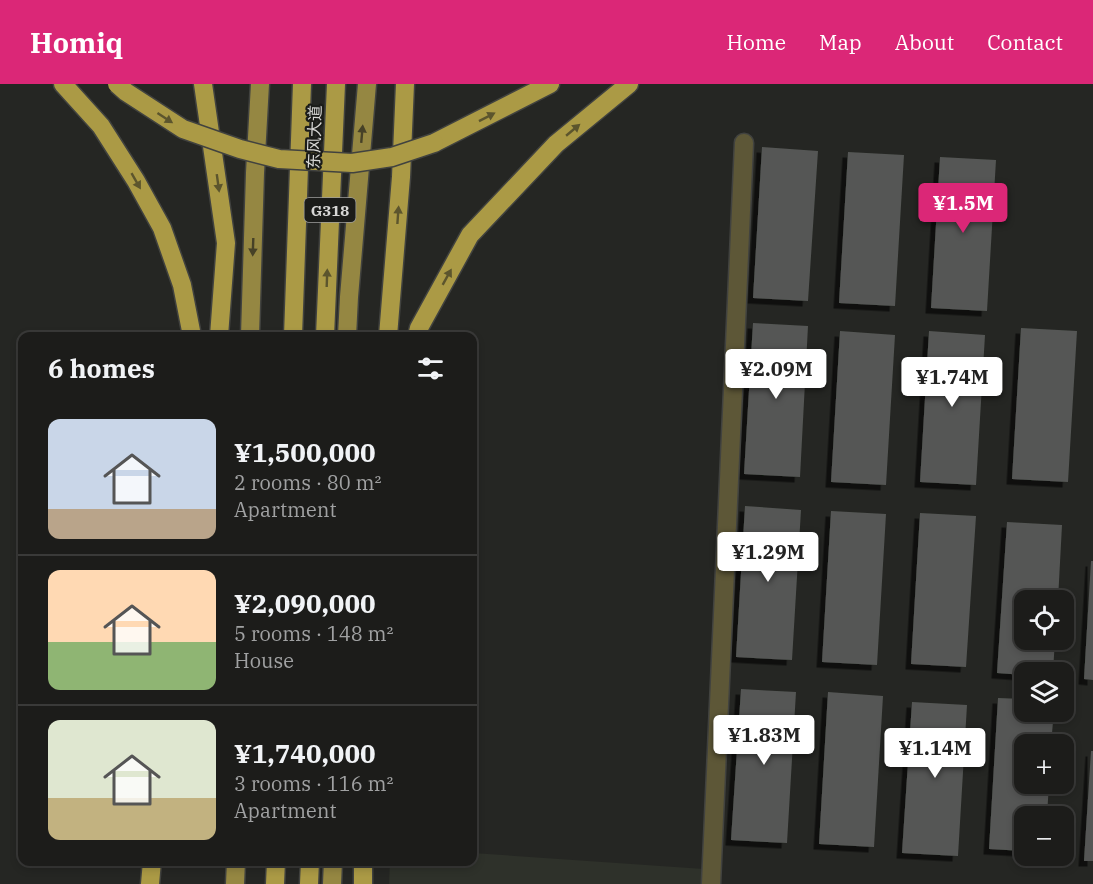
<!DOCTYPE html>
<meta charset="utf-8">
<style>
body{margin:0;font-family:"IBM Plex Serif","Noto Sans SC",serif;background:#252523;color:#f1f3f6;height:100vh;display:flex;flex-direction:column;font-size:22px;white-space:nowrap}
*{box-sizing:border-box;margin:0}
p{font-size:20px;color:#a0a1a2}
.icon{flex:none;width:33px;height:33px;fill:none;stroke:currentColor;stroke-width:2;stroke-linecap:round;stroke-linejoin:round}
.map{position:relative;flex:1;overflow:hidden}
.side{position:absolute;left:18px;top:248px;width:459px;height:534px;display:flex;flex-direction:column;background:#1c1c1a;border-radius:12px;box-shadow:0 3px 9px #0003,0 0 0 2px #3a3a39}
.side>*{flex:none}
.buttons{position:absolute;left:1014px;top:506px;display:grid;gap:12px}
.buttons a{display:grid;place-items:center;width:60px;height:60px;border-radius:12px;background:#1c1c1a;box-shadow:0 3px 9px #0003,0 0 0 2px #3a3a39;font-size:30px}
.price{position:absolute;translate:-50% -51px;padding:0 14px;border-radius:6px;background:#fff;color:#222;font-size:20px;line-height:39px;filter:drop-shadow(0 2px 3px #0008)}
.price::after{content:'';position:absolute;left:50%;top:36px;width:18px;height:14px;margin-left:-9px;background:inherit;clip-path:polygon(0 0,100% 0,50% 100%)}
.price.on{background:#db2777;color:#fff}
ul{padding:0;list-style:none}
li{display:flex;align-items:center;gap:18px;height:150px;padding:0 30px}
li+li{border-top:2px solid #3a3a39}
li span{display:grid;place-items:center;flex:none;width:168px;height:120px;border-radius:12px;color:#555}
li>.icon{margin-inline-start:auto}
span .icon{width:72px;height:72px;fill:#fffc;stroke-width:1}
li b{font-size:26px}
h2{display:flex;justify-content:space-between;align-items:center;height:72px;padding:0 30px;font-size:26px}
header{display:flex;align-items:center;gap:36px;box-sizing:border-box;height:84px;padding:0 30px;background:#db2777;color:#fff}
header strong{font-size:28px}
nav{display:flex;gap:33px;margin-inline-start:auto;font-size:21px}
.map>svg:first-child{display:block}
.built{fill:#2e312a}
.building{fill:#545754;filter:url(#shadow)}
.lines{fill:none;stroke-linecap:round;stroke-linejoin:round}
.minor-casing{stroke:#41423f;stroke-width:21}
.major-casing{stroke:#41423f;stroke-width:21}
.highway-casing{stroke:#41423f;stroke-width:21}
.minor{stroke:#5d5737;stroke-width:18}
.major{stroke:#958742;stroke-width:18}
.highway{stroke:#ab9a45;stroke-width:18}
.highway-bridge-casing{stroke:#41423f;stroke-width:21;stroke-linecap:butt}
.highway-bridge{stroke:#ab9a45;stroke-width:18}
.oneway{fill:#5c552d}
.oneway2{fill:#464127}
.labels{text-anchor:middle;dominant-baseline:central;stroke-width:4.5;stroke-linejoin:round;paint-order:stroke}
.shield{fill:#1b1c19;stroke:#9f9f9d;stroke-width:1.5}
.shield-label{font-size:15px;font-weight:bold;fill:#d7d7d5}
.street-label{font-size:16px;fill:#d7d7d5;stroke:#1b1c19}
</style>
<header>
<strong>Homiq</strong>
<nav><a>Home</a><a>Map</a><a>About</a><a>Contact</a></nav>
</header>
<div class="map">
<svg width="1093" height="800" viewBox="0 0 1093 800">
<defs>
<filter id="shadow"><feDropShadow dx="-5.5" dy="5.5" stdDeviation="0" flood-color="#0009"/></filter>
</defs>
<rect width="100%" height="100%" fill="#252623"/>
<path class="built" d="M473 769 704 785 703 800H389L390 777H472Z"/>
<path class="building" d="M762 63 818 67 808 217 753 214Z
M848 68 904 71 895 222 839 219Z
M940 73 996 76 987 227 931 224Z
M753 239 808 242 800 393 744 390Z
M1021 244 1077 247 1068 398 1012 395Z
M840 247 895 251 886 401 831 398Z
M929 247 985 251 976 401 920 398Z
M745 422 801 426 792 576 736 573Z
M831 427 886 430 877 581 822 578Z
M920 429 976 432 966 583 911 580Z
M1007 438 1062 441 1058 516H1024V555H1055L1053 588H1024V591L997 589Z
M1091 477H1093V596L1084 595Z
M741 605 796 608 787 759 731 756Z
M828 608 883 612 874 763 819 760Z
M998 614 1024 615V627H1054L1051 660H1024V699H1049L1047 732H1024V767L989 765Z
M912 618 967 621 958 772 902 769Z
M1091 667H1093V777H1084Z"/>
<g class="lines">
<g class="minor-casing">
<path id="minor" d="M711 800 744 59"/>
</g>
<g class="major-casing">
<path id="major" d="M250 252 255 89 260 0
M347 252 349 213 367 0
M235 800 236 777
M332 800 333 777"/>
</g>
<g class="highway-casing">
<path id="highway" d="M63 0 101 42 136 97 162 144 182 201 192 252
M203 0 226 159 219 252
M434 59 550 0
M293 252 302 0
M325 252 336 0
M388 252 401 93 405 0
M417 252 419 244 470 151 556 60 629 0
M150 800 152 777
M275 800 276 777
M309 800 310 777
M363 800V777"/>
</g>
<use href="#minor" class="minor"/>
<use href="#major" class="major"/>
<use href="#highway" class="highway"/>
<g class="highway-bridge-casing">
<path id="highway-bridge" d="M117 0 126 8 183 45 240 65 279 75 352 79 392 73 434 59"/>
</g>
<use href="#highway-bridge" class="highway-bridge"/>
</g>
<defs><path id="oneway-solid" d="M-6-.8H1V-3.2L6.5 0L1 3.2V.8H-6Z" transform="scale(1.5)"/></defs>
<g class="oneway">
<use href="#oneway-solid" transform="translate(487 33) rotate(-27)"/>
<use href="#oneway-solid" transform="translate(165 34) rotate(33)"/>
<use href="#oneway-solid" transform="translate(573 46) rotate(-40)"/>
<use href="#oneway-solid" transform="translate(136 97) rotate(60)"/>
<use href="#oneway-solid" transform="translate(218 99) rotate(82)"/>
<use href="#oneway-solid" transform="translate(398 131) rotate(-86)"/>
<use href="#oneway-solid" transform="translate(447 193) rotate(-61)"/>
<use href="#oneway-solid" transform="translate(327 194) rotate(-88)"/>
</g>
<g class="oneway2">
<use href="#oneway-solid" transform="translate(362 50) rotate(-85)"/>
<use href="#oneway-solid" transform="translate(253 163) rotate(92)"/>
</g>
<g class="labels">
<rect class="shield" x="304.5" y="114" width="51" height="24" rx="4.5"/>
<g class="shield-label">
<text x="330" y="126">G318</text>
</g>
<g class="street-label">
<text transform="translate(314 53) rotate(-88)">东风大道</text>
</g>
</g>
</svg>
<div class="buttons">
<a><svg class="icon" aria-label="locate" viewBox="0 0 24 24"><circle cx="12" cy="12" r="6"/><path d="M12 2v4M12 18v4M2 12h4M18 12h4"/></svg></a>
<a><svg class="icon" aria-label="layers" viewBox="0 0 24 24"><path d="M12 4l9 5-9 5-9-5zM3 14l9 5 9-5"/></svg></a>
<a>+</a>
<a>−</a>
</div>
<b class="price on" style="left:963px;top:150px">¥1.5M</b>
<b class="price" style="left:776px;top:316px">¥2.09M</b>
<b class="price" style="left:952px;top:324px">¥1.74M</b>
<b class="price" style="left:768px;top:499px">¥1.29M</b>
<b class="price" style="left:764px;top:682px">¥1.83M</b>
<b class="price" style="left:935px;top:695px">¥1.14M</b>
<section class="side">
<h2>6 homes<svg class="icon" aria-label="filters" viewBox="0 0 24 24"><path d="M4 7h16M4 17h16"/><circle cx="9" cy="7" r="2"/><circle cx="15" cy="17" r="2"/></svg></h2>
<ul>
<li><span style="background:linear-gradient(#c9d6e8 75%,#b9a48a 0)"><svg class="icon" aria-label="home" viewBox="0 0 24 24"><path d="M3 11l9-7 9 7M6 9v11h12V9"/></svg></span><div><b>¥1,500,000</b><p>2 rooms · 80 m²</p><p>Apartment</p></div></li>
<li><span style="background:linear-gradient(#ffd9b3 60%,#8fb573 0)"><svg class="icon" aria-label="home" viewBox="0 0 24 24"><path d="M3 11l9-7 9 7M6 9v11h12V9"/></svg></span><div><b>¥2,090,000</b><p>5 rooms · 148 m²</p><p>House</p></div></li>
<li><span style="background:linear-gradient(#dfe7d0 65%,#c2b280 0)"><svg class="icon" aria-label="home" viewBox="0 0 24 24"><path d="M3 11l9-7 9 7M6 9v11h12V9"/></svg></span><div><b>¥1,740,000</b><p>3 rooms · 116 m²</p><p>Apartment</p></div></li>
</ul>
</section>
</div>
